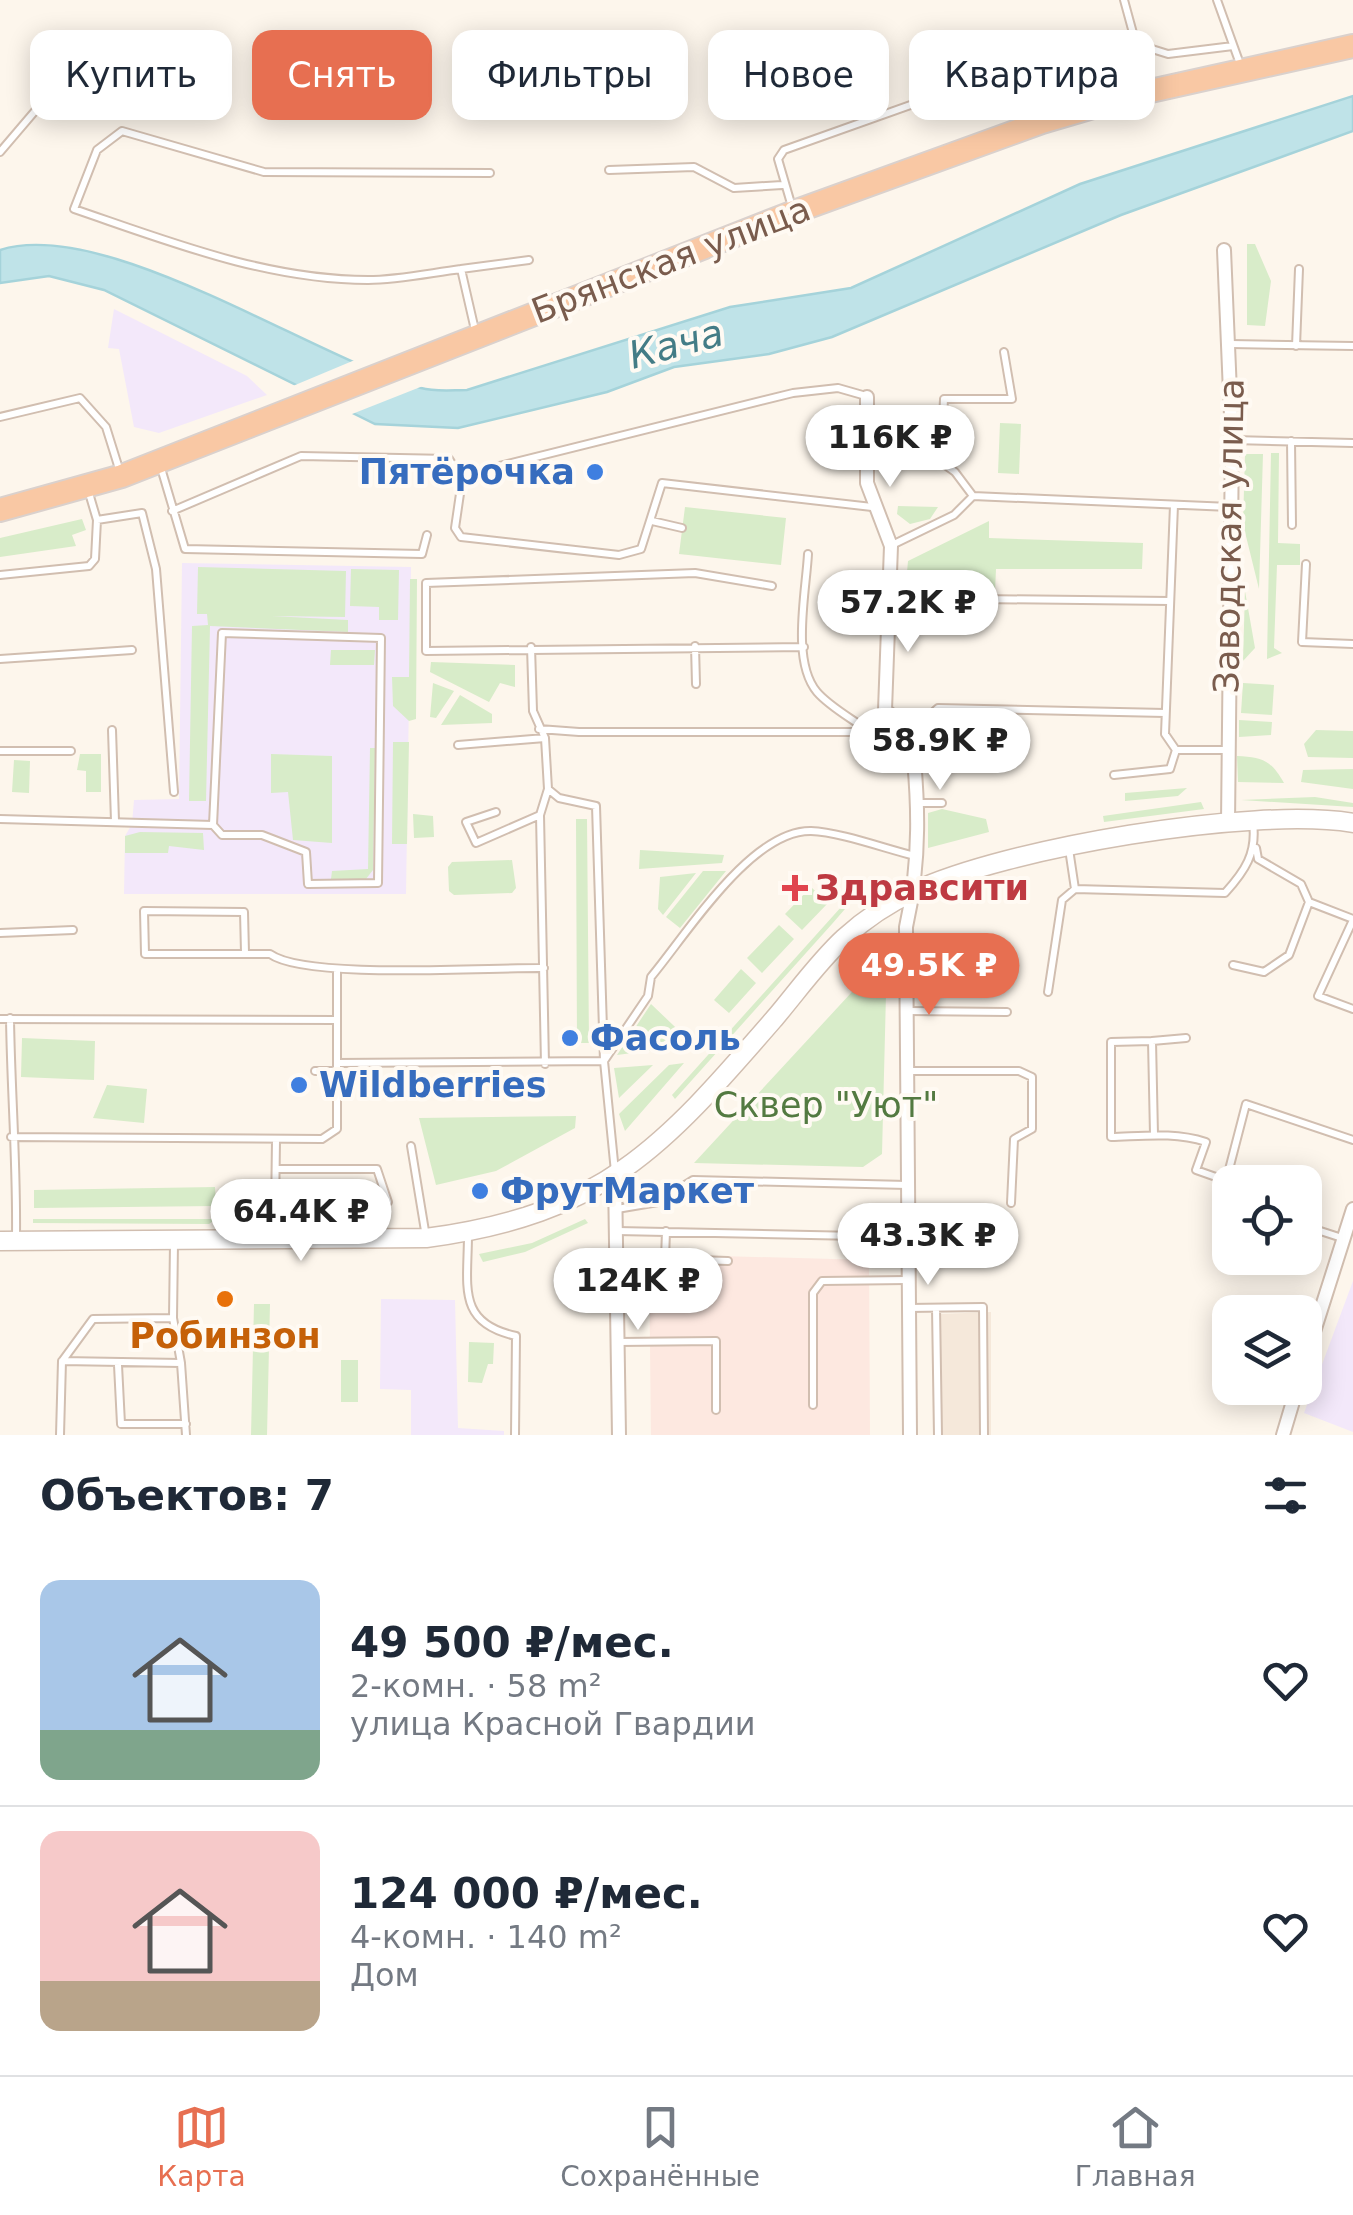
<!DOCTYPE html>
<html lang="ru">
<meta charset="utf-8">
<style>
body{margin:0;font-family:"DejaVu Sans",sans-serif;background:#f2f2f3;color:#1f2937;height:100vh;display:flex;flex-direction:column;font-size:38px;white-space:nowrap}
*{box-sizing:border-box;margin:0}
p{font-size:32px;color:#747a83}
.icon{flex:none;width:55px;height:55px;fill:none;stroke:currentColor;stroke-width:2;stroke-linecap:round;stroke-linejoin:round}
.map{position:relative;height:1435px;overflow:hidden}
.panel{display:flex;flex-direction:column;background:#fff;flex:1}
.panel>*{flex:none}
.banner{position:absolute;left:30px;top:30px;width:1295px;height:90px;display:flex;gap:20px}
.tools{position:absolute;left:1212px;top:1165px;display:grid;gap:20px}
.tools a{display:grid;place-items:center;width:110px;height:110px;border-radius:20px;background:#fff;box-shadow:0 5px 25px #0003;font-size:50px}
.price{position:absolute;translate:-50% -85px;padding:0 22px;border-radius:35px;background:#fff;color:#222;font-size:32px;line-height:65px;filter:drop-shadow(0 2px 5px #0008)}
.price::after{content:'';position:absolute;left:50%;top:60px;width:30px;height:22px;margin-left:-15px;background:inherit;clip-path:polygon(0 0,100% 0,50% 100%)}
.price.current{background:#e76f51;color:#fff}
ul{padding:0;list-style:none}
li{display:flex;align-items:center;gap:30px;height:250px;padding:0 40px}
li+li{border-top:2px solid #e0e1e3}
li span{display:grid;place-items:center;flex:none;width:280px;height:200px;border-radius:20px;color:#555}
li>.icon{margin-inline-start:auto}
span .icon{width:120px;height:120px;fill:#fffc;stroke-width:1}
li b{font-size:42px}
h2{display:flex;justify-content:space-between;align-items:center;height:120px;padding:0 40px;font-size:42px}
.tag{padding:0 35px;border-radius:20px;background:#fff;box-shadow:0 5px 25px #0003;font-size:35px;line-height:90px}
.tag.current{background:#e76f51;color:#fff}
.menu{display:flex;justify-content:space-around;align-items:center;height:140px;border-top:2px solid #e0e1e3;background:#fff;font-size:28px;color:#747a83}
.menu a{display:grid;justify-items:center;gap:5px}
.menu .current{color:#e76f51}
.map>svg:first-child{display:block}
.residential{fill:#f5e8da}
.commercial{fill:#fde8e0}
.education{fill:#f3e8fa}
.green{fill:#d8ecc9}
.water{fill:#bfe3e8;stroke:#a5d3da;stroke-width:2.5}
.pier{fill:#fdf6ec}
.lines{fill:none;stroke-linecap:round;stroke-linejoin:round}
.service-casing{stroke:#d1beb0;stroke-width:10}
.minor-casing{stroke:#d1beb0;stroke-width:16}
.tertiary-casing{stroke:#d1beb0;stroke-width:21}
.trunk-casing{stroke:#dad1cd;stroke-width:26}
.service{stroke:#fff;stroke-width:6}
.minor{stroke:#fff;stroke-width:12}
.tertiary{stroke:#fff;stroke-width:18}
.trunk{stroke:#f9c8a4;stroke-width:22}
.shop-dot{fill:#3f7fe0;stroke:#fffaf3;stroke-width:4}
.health-dot{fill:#e0444e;stroke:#fffaf3;stroke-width:4}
.food-dot{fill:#e8710a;stroke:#fffaf3;stroke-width:4}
.labels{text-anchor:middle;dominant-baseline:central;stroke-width:8;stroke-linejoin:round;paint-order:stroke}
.street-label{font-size:35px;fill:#7a5c4d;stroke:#fffaf3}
.shop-label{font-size:35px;font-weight:bold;fill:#366cbe;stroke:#fffaf3;text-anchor:start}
.health-label{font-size:35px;font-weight:bold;fill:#be3a42;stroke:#fffaf3;text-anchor:start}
.park-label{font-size:35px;fill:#537a41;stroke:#fffaf3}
.food-label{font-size:35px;font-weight:bold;fill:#c56008;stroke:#fffaf3}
.water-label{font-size:38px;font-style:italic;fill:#437c86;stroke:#fffaf3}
</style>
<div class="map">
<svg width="1353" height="1435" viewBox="0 0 1353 1435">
<rect width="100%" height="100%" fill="#fdf6ec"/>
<path class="residential" d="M991 1312V1435H940L939 1314Z"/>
<path class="commercial" d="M649 1254 869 1260 870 1435H651Z"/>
<path class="education" d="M114 309 247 376 267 395 159 433 134 427 119 349 108 348Z
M182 563 411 567 406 894H124L125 836 132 824 134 800 179 799Z
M1353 1281V1432L1304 1413Z
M381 1299 455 1300 458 1428 504 1431V1435H411V1390L380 1389Z"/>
<path class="green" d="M1247 244H1255L1271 281 1265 326 1247 325Z
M1000 423 1021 424 1019 474 998 473Z
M1271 453H1279L1278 543 1300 544V565H1277L1274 648 1282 653 1267 659Z
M1245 454H1263L1259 589 1243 524Z
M898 506 938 507 930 519 910 524 897 514Z
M685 507 786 518 781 565 679 554Z
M82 519 86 530 72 535 76 546 0 557V538Z
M989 521V538L1143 543 1142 569H996L995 592 912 590 906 583 908 561Z
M198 567 346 571 345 617 272 616 348 620V632L210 626 206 801H189L192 626 208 625 207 614H197Z
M351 569 399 570 398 620H379V607L350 606Z
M410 579H417L416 719 409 721 393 706 392 677H409Z
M1245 591 1255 648 1243 661Z
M331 650H375L374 665H330Z
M431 662 515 665V687L500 683 489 702 430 672Z
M433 683 454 691 436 718 430 717Z
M1243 683 1274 685 1272 715 1241 713Z
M460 695 492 714V723L441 725Z
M1239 720 1272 722 1271 735 1239 737Z
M1316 730 1353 731V758L1308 757 1304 744Z
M393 742H409L407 844H392Z
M370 748H375L373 870 366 879H331L332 871 368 869Z
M80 754H101V792H86V771L77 770Z
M271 754 332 756V843L293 840 288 792 271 793Z
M1237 756C1262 757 1271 760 1284 783L1238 782Z
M14 760 30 761 29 793 12 792Z
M1353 769V789L1301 782 1303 770Z
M1187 788 1178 796 1125 801V793Z
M1315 797 1353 803V807L1241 800Z
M1201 802 1204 809 1104 822 1103 816Z
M942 809 986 819 989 832 928 848V813Z
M413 814 433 816 434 837 414 838Z
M576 819H587L589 1043H577Z
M140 832 203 833 204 850 169 846 168 853H125V836Z
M640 850 724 855 722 863 639 869Z
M512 860 516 888 512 893 454 895 449 891 448 867 452 862Z
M703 871H726L680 928 666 917Z
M696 873 663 915 658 909 660 877Z
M811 887 828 903 802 930 785 914Z
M842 906 845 909 832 924 675 1099 672 1095Z
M779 925 794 939 762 973 747 958Z
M887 954 882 1154 863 1167 694 1163Z
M741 969 756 983 729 1013 714 1000Z
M651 1004 694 1045 617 1055Z
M22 1038 95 1041 94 1080 21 1077Z
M684 1063 625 1131 619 1114 669 1065Z
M653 1065 619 1098 614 1068Z
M107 1085 147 1089 144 1123 93 1118Z
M576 1116 575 1128 496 1171 436 1185 419 1118Z
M226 1185 272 1187V1208L226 1206Z
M215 1187 216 1206 34 1208V1190Z
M33 1219H216L209 1224 33 1223Z
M585 1219 588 1223 525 1252 483 1262 479 1254 532 1243Z
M254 1304H270L267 1435H251Z
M469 1342 494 1343 493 1364H488L482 1383 468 1382Z
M341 1360H358V1402H341Z"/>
<path class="water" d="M1353 96V131L1121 215 832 337 769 354 674 367 607 392 458 428 375 424 104 290 49 276 0 283V250C105 216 314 358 421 388 435 392 452 390 467 390L730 307 851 288 1080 184Z"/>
<path class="pier" d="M362 357 428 384 347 416 288 388Z"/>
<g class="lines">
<g class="service-casing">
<path id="service" d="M1124 0 1136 44
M1217 0 1240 64
M1077 71 1086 103
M0 152 58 84
M609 170 694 167 734 188 782 185
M792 207 778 159 784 150 1068 49 1089 58 1136 44 1168 54 1233 46
M461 269 529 260
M475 330 461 269C430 273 398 280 368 280 266 280 168 241 74 209L97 150 122 131 264 172 490 173
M1231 344 1353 346
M1296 346 1299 269
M866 396 838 388 793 393 475 472 462 480 455 528 461 537 619 555 641 549 662 483 872 507
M0 417 80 398 106 427 120 472
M1233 440 1353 443
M1291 441 1292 525
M161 468 185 549 422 554 427 535
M973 496 955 472 941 462 944 399H1012L1004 352
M1174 505 1165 734 1176 750
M172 511 301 456 449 459 462 480
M97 520 142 513 156 569 174 792
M652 521 682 528
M892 545 954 515 973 496 1230 507
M808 554C806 592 791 661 817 692 830 707 851 718 867 730
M1306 564 1302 642 1353 644
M0 575 89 566 95 559 97 520 89 493
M772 586 695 573 426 583V651L804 647
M889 598 1170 601
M695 646 696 684
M531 647 533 711 545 738 548 789 540 815 545 1064
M0 659 132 650
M539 729 579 732H911L938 708 1165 713
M112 730 115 821
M458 745 545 738
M1176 750H1226
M0 751H71
M1114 775 1170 769 1176 750
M548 789 559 798 596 806 604 1061 615 1172
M919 803H942
M496 812 466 822 476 843 540 815
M0 819 213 825 222 633 381 638 378 883 308 884 306 852 262 835H222L213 825
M1075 889 1225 893C1245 871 1257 853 1253 823
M1309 902 1353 919
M1353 920 1318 996 1353 1009
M0 933 73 930
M245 953 244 912 144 911 145 954H270C306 980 489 967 544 968
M1233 965 1264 972 1289 955 1309 902 1301 884 1258 859 1256 848
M1048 992 1062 900 1075 889 1069 849
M908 1011 1007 1012
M10 1018C11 1091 17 1164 16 1236
M0 1019 336 1020
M1152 1041 1186 1038
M337 1063 604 1061 648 996 651 977C687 934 751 830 811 831 840 832 886 849 915 856
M315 1071H337
M907 1071H1019L1032 1077V1129L1014 1139 1011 1203
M1154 1135 1152 1041 1111 1042V1137C1145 1136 1174 1132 1206 1142L1196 1170 1230 1182
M11 1137 322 1139 337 1129V971
M411 1146 426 1237
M276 1169H377L388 1202
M1226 1181 1246 1104 1353 1140
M617 1209 658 1202 693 1180 907 1185
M275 1213 276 1140
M1305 1226 1342 1238
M617 1231 907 1237
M666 1231 665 1259 728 1261
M468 1234C468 1286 456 1323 516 1336L515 1435
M908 1308 983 1307 984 1435
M936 1308 938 1435
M618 1342 716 1341V1410
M63 1360 93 1319 173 1318
M181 1363 186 1435
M118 1365 121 1424H186
M813 1405V1293L822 1281 907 1280
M60 1435 62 1361 181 1363 173 1318 174 1243"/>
</g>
<g class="minor-casing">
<path id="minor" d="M1224 250 1232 440 1228 823
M867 397V483L891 546 885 710 911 732C919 798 921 861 906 927L910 1435
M615 1178 619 1435
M1305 1360 1353 1209
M1283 1435 1297 1388"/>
</g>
<g class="tertiary-casing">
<path id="tertiary" d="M0 1241 426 1238C605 1214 662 1148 774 1019 797 992 818 962 844 938 864 920 889 903 913 892 1005 848 1254 806 1353 823"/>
</g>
<g class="trunk-casing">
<path id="trunk" d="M0 510 122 476 794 212 1042 122 1137 94 1353 46"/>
</g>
<use href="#service" class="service"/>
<use href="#minor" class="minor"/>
<use href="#tertiary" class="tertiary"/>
<use href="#trunk" class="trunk"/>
</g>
<g class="shop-dot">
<circle cx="595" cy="472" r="10"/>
<circle cx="570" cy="1038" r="10"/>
<circle cx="299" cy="1085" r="10"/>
<circle cx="480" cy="1191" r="10"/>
</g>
<path class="health-dot" d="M790 873h10v10h10v10h-10v10h-10v-10h-10v-10h10z"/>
<circle class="food-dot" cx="225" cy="1299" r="10"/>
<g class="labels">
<g class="street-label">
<text transform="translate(671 260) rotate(-21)">Брянская улица</text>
<text transform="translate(1229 536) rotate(-89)">Заводская улица</text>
</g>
<g class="shop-label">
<text x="575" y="472" text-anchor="end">Пятёрочка</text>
<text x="590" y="1038">Фасоль</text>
<text x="319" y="1085">Wildberries</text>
<text x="500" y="1191">ФрутМаркет</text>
</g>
<g class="health-label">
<text x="815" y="888">Здравсити</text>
</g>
<g class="park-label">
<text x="826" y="1105">Сквер "Уют"</text>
</g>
<g class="food-label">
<text x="225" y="1336">Робинзон</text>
</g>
<g class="water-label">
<text transform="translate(676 344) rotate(-15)">Кача</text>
</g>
</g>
</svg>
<div class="tools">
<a><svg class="icon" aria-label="locate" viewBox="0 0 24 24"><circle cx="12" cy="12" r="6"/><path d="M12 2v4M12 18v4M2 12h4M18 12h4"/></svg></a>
<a><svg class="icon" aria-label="layers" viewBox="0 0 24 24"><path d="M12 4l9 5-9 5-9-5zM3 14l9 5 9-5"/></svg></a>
</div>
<b class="price" style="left:890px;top:490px">116K ₽</b>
<b class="price" style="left:908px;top:655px">57.2K ₽</b>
<b class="price" style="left:940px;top:793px">58.9K ₽</b>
<b class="price current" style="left:929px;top:1018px">49.5K ₽</b>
<b class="price" style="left:301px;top:1264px">64.4K ₽</b>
<b class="price" style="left:928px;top:1288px">43.3K ₽</b>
<b class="price" style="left:638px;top:1333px">124K ₽</b>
<div class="banner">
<a class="tag">Купить</a>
<a class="tag current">Снять</a>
<a class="tag">Фильтры</a>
<a class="tag">Новое</a>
<a class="tag">Квартира</a>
</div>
</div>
<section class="panel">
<h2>Объектов: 7<svg class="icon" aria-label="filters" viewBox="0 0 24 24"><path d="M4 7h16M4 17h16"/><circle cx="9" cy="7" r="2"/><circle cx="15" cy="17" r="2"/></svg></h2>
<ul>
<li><span style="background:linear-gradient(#a9c7e8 75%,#7fa58c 0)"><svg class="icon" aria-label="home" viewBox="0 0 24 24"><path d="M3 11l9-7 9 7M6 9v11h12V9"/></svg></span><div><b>49 500 ₽/мес.</b><p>2-комн. · 58 m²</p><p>улица Красной Гвардии</p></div><svg class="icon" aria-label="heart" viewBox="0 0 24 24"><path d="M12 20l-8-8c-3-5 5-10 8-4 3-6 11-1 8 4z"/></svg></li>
<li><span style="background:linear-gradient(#f6c9c9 75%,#b9a48a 0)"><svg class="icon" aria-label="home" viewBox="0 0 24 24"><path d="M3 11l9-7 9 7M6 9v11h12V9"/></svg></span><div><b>124 000 ₽/мес.</b><p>4-комн. · 140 m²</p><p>Дом</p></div><svg class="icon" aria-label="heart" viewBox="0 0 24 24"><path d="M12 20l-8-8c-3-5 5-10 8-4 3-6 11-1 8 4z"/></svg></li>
</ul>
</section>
<nav class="menu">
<a class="current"><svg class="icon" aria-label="map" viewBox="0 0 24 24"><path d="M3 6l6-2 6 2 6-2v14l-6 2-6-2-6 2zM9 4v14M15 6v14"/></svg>Карта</a>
<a><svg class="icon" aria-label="saved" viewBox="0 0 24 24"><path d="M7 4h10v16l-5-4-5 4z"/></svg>Сохранённые</a>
<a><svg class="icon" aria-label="home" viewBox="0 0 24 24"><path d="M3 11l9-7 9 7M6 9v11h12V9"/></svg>Главная</a>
</nav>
